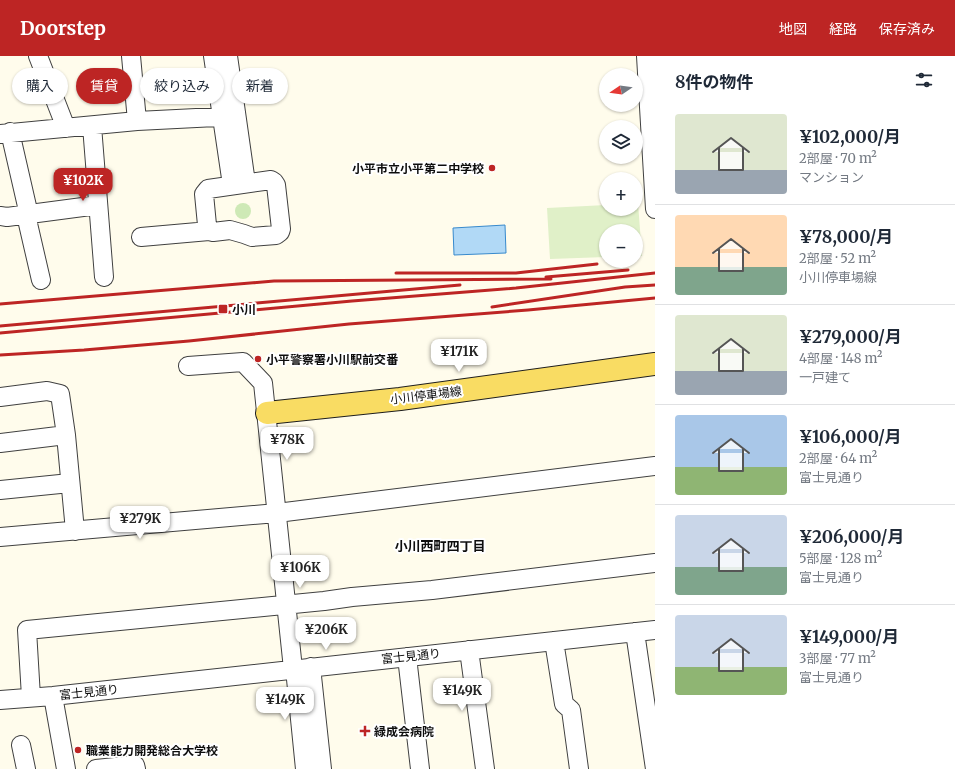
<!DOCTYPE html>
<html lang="ja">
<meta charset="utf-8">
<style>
body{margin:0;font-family:Merriweather,"Noto Sans JP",serif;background:#f6f6f7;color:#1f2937;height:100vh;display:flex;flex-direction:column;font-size:15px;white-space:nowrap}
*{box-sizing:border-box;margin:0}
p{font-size:13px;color:#747a83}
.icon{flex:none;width:22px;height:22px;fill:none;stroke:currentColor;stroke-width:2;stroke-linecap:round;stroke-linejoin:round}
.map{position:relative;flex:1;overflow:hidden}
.details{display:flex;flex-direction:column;background:#fff;width:300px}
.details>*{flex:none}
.top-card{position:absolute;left:12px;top:12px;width:380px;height:36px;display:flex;gap:8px}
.needle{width:26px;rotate:257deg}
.buttons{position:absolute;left:599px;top:12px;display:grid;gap:8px}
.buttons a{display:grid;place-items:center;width:44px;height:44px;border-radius:50%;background:#fff;box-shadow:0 1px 3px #0004;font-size:20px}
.price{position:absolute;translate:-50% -34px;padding:0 9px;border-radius:8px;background:#fff;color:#222;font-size:13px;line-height:26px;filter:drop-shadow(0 1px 2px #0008)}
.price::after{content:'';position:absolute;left:50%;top:24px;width:12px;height:9px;margin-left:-6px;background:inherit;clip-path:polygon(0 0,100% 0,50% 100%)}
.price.selected{background:#bd2524;color:#fff}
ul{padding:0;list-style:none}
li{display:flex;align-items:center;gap:12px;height:100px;padding:0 20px}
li+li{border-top:1px solid #e0e1e3}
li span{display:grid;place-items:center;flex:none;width:112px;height:80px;border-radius:4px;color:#555}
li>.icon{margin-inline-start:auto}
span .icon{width:48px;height:48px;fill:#fffc;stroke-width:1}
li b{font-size:17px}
h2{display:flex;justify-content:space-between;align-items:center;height:48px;padding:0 20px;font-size:17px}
.pill{padding:0 14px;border-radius:18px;background:#fff;box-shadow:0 1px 3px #0004;font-size:14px;line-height:36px}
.pill.selected{background:#bd2524;color:#fff}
header{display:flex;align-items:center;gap:24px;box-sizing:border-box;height:56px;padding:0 20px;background:#bd2524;color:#fff}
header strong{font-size:19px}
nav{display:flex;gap:22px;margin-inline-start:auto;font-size:14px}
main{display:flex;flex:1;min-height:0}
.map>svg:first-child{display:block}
.green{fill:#cee9b6}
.pitch{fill:#e0f0c8}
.water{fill:#b1d9f6;stroke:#388acd}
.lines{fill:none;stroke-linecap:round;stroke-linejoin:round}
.minor-casing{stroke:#404040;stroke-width:20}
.major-casing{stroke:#1e1e1e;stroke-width:24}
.minor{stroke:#fff;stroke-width:18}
.major{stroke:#f9dc63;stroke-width:22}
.rail{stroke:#bd2524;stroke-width:3}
.poi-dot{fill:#bd2524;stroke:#fff;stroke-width:1.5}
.labels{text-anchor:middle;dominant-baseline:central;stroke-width:4;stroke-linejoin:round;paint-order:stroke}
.poi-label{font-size:12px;font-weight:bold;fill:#0d0d0d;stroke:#fff;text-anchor:start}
.street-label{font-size:12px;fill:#0d0d0d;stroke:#fff}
.neighbourhood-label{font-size:13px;font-weight:bold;fill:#0d0d0d;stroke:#fff}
</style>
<header>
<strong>Doorstep</strong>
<nav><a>地図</a><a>経路</a><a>保存済み</a></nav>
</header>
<main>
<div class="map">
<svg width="655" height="713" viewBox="0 0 655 713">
<rect width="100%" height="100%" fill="#fffcec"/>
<path class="green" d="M235 155a8 8 0 1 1 16 0a8 8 0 1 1-16 0Z"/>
<path class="pitch" d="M636 147H638L642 200H636V175H606V201L550 203 547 152 606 149V153H636Z"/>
<path class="water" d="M505 169 506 197 454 199 453 172Z"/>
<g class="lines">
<g class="minor-casing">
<path id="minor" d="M38 0 66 72
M131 0 137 65
M213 0 232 129
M228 0 246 127
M646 0 655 153
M92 70 104 221
M10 76 29 159
M0 78 137 65 236 60
M26 159 41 224
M0 160 7 161 98 149
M141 181 209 175 213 176 230 174 244 178 252 181 276 179 280 176 281 173 276 129 274 126 271 124 208 133 204 138 207 169 209 175
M188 310 243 306 263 327 293 613
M0 341 47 335 60 338 66 379
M0 387 66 379 75 475
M0 434 70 427
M0 481 277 457 655 410
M635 576 655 713
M554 585 564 648 571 654 579 713
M469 594 485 713
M407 601 420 713
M311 611 322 713
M295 613 305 713
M53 640 66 713
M31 641 27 574 324 545 352 541 432 534 655 507
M0 644 53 640 655 574
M21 689 26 713
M96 713 135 709 136 713"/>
</g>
<g class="major-casing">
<path id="major" d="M267 357 400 343 655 308"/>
</g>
<use href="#minor" class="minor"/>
<use href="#major" class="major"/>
<path class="rail" d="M396 217H516L597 208
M546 221 628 214
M0 248 274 225 551 223
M492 251 625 231 655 229
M0 270 460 229
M0 277 352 245 516 232 655 217
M0 299 84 294 189 285 349 268 528 254 655 242"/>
</g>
<g class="poi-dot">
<circle cx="492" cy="112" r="4"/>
<rect x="218" y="248" width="10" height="10" rx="2"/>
<circle cx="258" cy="303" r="4"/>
<path d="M363 669h4v4h4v4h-4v4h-4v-4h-4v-4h4z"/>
<circle cx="78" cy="694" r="4"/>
</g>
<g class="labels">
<g class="poi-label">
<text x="484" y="112" text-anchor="end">小平市立小平第二中学校</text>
<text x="232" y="253">小川</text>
<text x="266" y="303">小平警察署小川駅前交番</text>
<text x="374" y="675">緑成会病院</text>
<text x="86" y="694">職業能力開発総合大学校</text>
</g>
<g class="street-label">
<text transform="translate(426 339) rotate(-7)">小川停車場線</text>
<text transform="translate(411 600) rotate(-6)">富士見通り</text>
<text transform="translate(89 636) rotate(-6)">富士見通り</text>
</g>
<g class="neighbourhood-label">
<text x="440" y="490">小川西町四丁目</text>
</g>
</g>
</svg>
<div class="buttons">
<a><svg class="needle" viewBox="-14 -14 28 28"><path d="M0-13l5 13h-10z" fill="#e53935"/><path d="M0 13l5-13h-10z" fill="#747a83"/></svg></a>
<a><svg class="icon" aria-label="layers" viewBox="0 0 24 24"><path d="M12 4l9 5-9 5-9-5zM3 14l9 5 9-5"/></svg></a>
<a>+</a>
<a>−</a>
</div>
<b class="price selected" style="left:83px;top:146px">¥102K</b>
<b class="price" style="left:459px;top:317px">¥171K</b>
<b class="price" style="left:287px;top:405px">¥78K</b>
<b class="price" style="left:140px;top:484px">¥279K</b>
<b class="price" style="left:300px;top:533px">¥106K</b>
<b class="price" style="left:326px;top:595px">¥206K</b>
<b class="price" style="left:462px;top:656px">¥149K</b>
<b class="price" style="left:285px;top:665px">¥149K</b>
<div class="top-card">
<a class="pill">購入</a>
<a class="pill selected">賃貸</a>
<a class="pill">絞り込み</a>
<a class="pill">新着</a>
</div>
</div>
<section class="details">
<h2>8件の物件<svg class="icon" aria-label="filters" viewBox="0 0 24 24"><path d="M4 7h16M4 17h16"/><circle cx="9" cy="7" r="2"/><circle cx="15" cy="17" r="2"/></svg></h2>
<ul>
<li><span style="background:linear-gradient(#dfe7d0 70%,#9aa5b1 0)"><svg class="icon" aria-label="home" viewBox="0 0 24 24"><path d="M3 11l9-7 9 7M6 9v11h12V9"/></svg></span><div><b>¥102,000/月</b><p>2部屋 · 70 m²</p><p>マンション</p></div></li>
<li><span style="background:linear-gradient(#ffd9b3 65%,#7fa58c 0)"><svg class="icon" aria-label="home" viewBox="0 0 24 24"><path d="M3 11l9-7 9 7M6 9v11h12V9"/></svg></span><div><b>¥78,000/月</b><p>2部屋 · 52 m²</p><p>小川停車場線</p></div></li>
<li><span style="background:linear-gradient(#dfe7d0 70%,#9aa5b1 0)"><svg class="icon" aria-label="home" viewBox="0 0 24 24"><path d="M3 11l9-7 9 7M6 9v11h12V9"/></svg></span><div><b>¥279,000/月</b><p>4部屋 · 148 m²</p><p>一戸建て</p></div></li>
<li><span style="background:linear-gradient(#a9c7e8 65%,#8fb573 0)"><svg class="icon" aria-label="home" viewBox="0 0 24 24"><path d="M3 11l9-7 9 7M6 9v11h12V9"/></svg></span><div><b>¥106,000/月</b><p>2部屋 · 64 m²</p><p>富士見通り</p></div></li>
<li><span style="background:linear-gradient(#c9d6e8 65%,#7fa58c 0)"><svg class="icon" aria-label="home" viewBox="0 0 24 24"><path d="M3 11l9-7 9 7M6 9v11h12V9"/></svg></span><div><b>¥206,000/月</b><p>5部屋 · 128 m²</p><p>富士見通り</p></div></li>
<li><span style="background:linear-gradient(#c9d6e8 65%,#8fb573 0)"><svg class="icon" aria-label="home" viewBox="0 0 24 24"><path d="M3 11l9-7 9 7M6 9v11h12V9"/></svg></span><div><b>¥149,000/月</b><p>3部屋 · 77 m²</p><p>富士見通り</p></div></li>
</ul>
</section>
</main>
